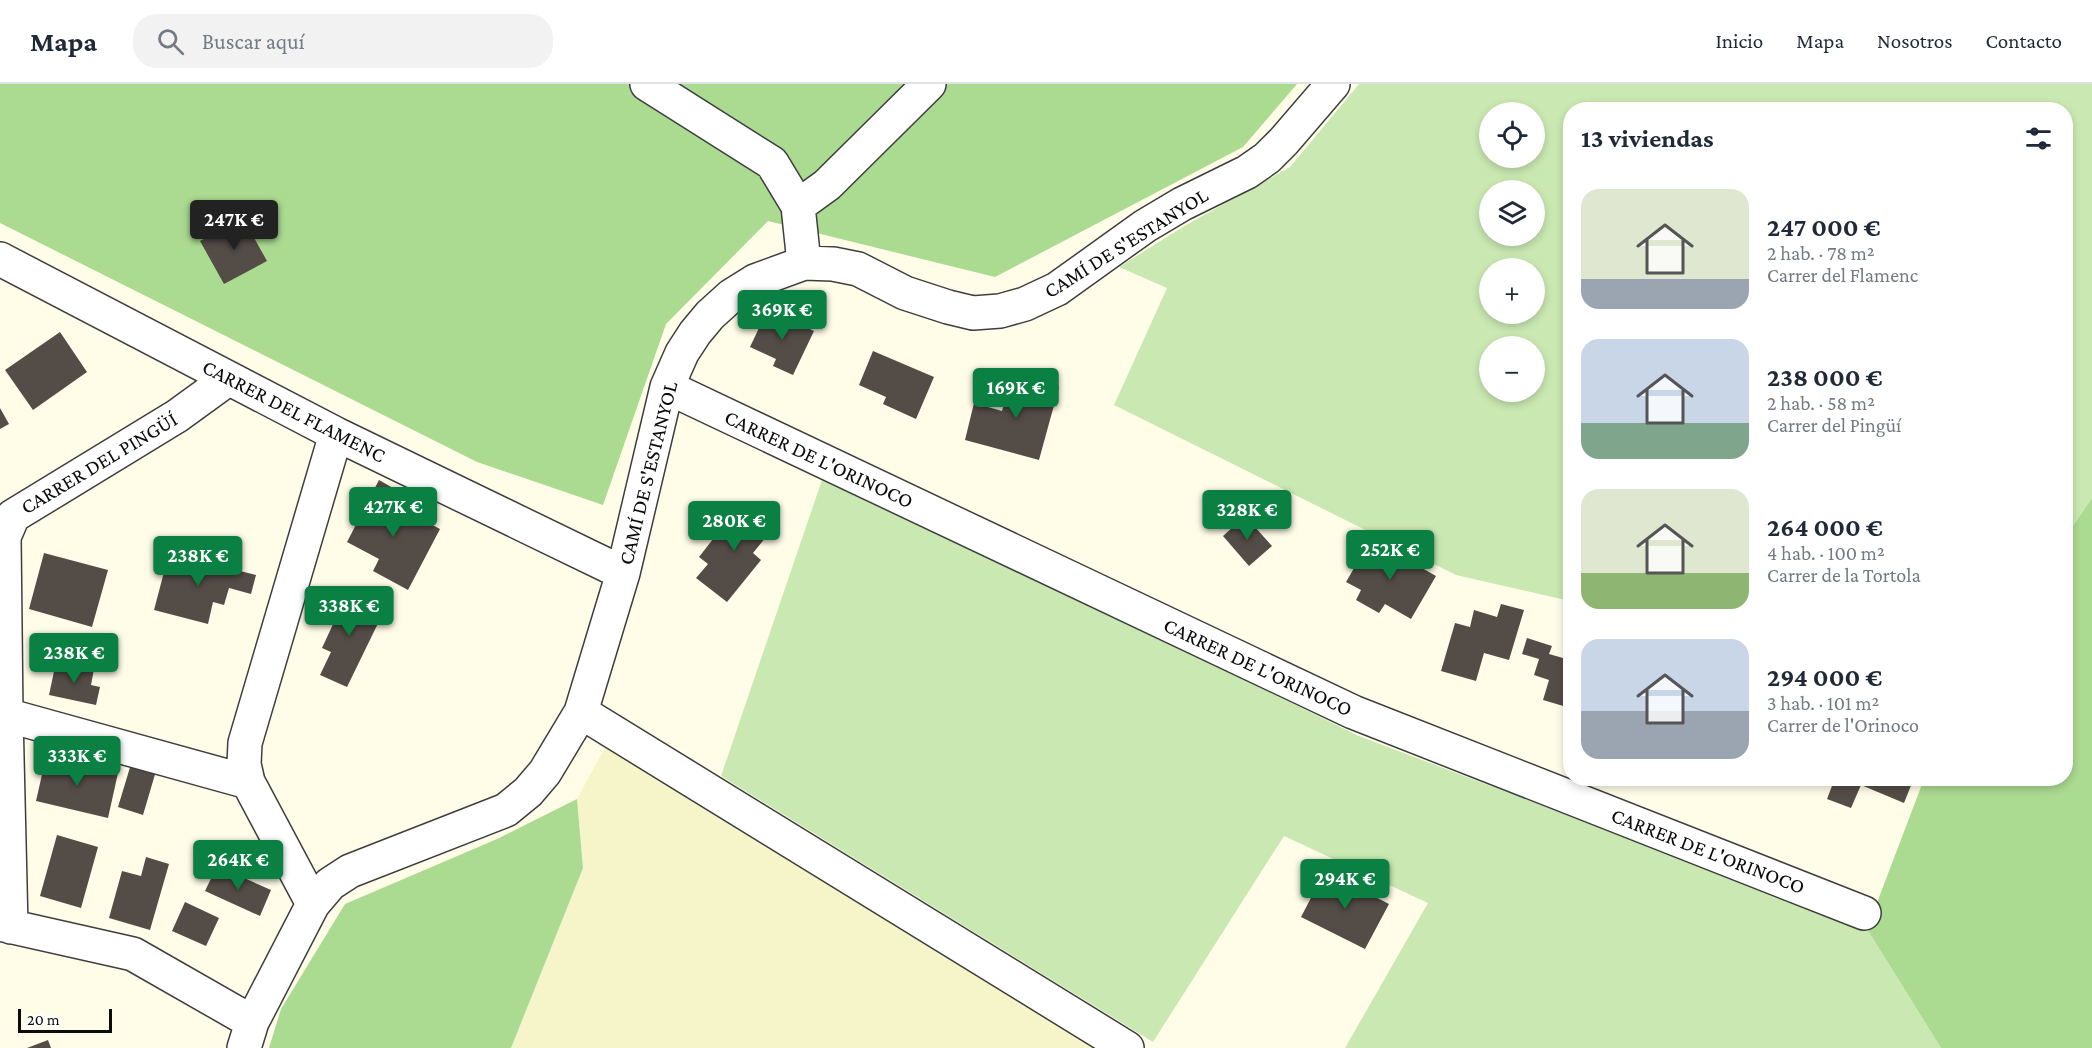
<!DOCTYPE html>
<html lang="es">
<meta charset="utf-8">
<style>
body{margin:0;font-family:"Crimson Pro",serif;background:#f2f2f3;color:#1f2937;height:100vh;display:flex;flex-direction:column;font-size:22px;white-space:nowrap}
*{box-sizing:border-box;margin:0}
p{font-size:20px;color:#747a83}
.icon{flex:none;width:33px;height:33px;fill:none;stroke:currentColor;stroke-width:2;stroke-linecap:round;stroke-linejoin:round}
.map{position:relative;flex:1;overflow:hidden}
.drawer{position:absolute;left:1563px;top:18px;width:510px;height:684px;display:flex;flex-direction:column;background:#fff;border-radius:24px;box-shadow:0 3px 9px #0003}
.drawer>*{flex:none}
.buttons{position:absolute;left:1479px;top:18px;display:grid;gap:12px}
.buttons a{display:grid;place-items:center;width:66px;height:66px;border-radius:50%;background:#fff;box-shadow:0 3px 9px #0003;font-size:30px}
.scale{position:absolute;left:18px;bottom:15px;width:94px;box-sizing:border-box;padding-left:6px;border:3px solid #0b0b0b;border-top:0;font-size:16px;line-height:21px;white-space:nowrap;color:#0b0b0b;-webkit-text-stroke:4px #fff;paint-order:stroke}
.price{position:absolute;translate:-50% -51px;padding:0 14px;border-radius:6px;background:#0b8043;color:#fff;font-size:20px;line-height:39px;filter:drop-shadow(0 2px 3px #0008)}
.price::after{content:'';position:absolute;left:50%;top:36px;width:18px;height:14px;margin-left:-9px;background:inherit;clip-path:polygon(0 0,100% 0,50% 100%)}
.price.selected{background:#222;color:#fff}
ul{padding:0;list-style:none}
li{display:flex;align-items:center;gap:18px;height:150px;padding:0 18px}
li span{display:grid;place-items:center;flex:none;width:168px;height:120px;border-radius:18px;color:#555}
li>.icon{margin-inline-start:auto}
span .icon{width:72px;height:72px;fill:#fffc;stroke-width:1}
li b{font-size:26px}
h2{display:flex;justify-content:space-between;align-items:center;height:72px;padding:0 18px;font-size:26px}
header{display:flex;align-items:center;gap:36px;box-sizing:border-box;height:84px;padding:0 30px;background:#fff;border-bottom:2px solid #e0e1e3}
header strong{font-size:28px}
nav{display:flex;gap:33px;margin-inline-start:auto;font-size:21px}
.search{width:420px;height:54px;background:#f2f2f3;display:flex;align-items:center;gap:15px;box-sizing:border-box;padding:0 21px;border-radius:24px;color:#747a83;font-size:22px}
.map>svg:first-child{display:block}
.farmland{fill:#f5f5c9}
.green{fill:#cae9b2;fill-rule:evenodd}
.forest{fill:#abda91}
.building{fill:#544d47}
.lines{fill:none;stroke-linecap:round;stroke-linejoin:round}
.minor-casing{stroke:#3e3e3e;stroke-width:36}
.minor{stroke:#fff;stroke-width:33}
.labels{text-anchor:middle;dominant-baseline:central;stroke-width:6;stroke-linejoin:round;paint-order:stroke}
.street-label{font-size:21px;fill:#0b0b0b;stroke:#fff}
</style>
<header>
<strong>Mapa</strong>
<div class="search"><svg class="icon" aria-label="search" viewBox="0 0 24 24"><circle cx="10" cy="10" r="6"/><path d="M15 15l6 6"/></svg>Buscar aquí</div>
<nav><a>Inicio</a><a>Mapa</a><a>Nosotros</a><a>Contacto</a></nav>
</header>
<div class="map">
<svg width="2092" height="964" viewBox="0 0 2092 964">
<rect width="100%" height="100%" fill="#fffde8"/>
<path class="farmland" d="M608 658 1109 964H511L583 784 577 715Z"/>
<path class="green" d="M1359 0H2092V414L2066 452V26H1570V517L1456 491 1114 321 1167 204 1119 183 1186 141 1290 83ZM1490 28H1534V74H1490ZM1490 106H1534V152H1490ZM1490 184H1534V230H1490ZM1490 262H1534V308H1490Z
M824 390 1359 652 1867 845 1941 964H1345L1428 819 1284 752 1153 958 721 692Z"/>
<path class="forest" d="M0 0H1297L1243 63 995 193 768 137 666 240 603 421 477 378 0 139Z
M2092 414V964H1941L1867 845 1924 695 2066 694V452Z
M577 715 583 784 511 964H269L281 925 345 820 497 755Z"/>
<path class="building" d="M243 134 267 177 224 200 200 157Z
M768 225 814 247 793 291 773 282 776 275 750 263Z
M60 248 87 288 33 326 5 286Z
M873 267 934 293 916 335 883 320 886 313 859 301Z
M1012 291 1059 303 1039 376 965 356 974 319 1002 327Z
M0 324 9 340 0 345Z
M379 396 393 404 387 417 440 445 408 506 373 487 379 475 347 458Z
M742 418 774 443 753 469 761 476 727 518 696 494 708 480 699 473Z
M1245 432 1272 462 1249 482 1223 452Z
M1371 455 1436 492 1411 535 1385 520 1379 529 1356 516 1361 506 1346 498Z
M44 469 108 486 92 543 29 525Z
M169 469 256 491 251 510 229 504 224 521 213 518 208 540 154 526Z
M340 506 384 527 347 603 320 591 331 568 322 564 341 523 334 520Z
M1501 520 1524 526 1509 576 1484 569 1476 597 1441 587 1455 539 1470 543 1474 526 1497 533Z
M1527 554 1552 562 1549 570 1570 576V624L1543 616 1549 596 1534 591 1539 575 1522 570Z
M56 578 94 585 91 601 100 603 96 621 49 611Z
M46 673 118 689 108 734 36 717Z
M131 680 156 687 143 731 118 723Z
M1835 694H1914L1904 719 1861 701 1851 724 1827 715Z
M57 751 98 763 81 824 40 812Z
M146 773 169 780 150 846 109 834 122 787 141 792Z
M217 782 271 806 260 832 205 807Z
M1325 787 1389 820 1365 865 1301 833Z
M185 818 219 834 206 862 172 847Z
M48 956 51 964H27Z"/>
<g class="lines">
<g class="minor-casing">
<path id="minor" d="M647 0 772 79 798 122 804 179
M798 122 827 101 929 0
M0 175 336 350 623 489
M667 303 1353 628 1864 829
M581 628 1127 964
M6 631 248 698
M313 820 248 698 244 680 245 659 336 350
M0 840 133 870 252 938
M11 843 6 631 4 453 13 432 177 332 228 295
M244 964 252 938 313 820 330 800 350 787 506 726 528 708 545 688 581 628 623 489 667 303 682 269 695 249 710 231 731 212 755 197 804 179 833 180 858 185 905 209 948 223 973 229 1000 227 1025 220 1057 205 1145 142 1182 120 1247 88 1267 74 1284 57 1333 0"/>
</g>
<use href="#minor" class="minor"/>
</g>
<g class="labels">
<g class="street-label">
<text transform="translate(1126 159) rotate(-32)">CAMÍ DE S'ESTANYOL</text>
<text transform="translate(294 327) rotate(27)">CARRER DEL FLAMENC</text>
<text transform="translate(819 375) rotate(25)">CARRER DE L'ORINOCO</text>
<text transform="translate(99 379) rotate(-31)">CARRER DEL PINGÜÍ</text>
<text transform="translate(648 389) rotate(-76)">CAMÍ DE S'ESTANYOL</text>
<text transform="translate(1258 583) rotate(25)">CARRER DE L'ORINOCO</text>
<text transform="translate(1708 767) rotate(21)">CARRER DE L'ORINOCO</text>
</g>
</g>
</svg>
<div class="buttons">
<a><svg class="icon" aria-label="locate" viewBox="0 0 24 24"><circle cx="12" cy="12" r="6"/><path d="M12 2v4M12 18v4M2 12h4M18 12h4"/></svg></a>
<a><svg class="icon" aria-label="layers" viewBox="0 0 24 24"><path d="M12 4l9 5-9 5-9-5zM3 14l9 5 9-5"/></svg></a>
<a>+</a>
<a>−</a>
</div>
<div class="scale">20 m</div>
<b class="price selected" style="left:234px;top:167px">247K €</b>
<b class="price" style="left:782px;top:257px">369K €</b>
<b class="price" style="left:1016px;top:335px">169K €</b>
<b class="price" style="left:393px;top:454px">427K €</b>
<b class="price" style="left:1247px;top:457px">328K €</b>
<b class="price" style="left:734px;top:468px">280K €</b>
<b class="price" style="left:1390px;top:497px">252K €</b>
<b class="price" style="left:198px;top:503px">238K €</b>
<b class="price" style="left:349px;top:553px">338K €</b>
<b class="price" style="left:74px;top:600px">238K €</b>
<b class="price" style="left:77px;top:703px">333K €</b>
<b class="price" style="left:238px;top:807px">264K €</b>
<b class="price" style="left:1345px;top:826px">294K €</b>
<section class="drawer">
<h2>13 viviendas<svg class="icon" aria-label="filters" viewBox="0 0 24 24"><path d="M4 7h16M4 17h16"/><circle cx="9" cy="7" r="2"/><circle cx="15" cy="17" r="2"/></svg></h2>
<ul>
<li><span style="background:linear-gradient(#dfe7d0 75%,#9aa5b1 0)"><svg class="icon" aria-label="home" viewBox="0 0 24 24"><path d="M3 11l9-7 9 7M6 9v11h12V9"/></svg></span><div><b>247 000 €</b><p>2 hab. · 78 m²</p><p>Carrer del Flamenc</p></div></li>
<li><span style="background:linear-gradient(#c9d6e8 70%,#7fa58c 0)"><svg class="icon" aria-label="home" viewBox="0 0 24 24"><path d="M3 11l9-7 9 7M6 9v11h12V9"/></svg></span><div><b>238 000 €</b><p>2 hab. · 58 m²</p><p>Carrer del Pingüí</p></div></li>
<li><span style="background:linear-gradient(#dfe7d0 70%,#8fb573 0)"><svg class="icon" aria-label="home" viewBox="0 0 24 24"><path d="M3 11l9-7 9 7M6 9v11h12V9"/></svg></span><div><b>264 000 €</b><p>4 hab. · 100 m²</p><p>Carrer de la Tortola</p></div></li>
<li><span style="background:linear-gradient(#c9d6e8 60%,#9aa5b1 0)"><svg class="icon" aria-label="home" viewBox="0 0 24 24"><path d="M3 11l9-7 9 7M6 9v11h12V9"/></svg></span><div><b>294 000 €</b><p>3 hab. · 101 m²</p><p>Carrer de l'Orinoco</p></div></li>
</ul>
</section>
</div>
